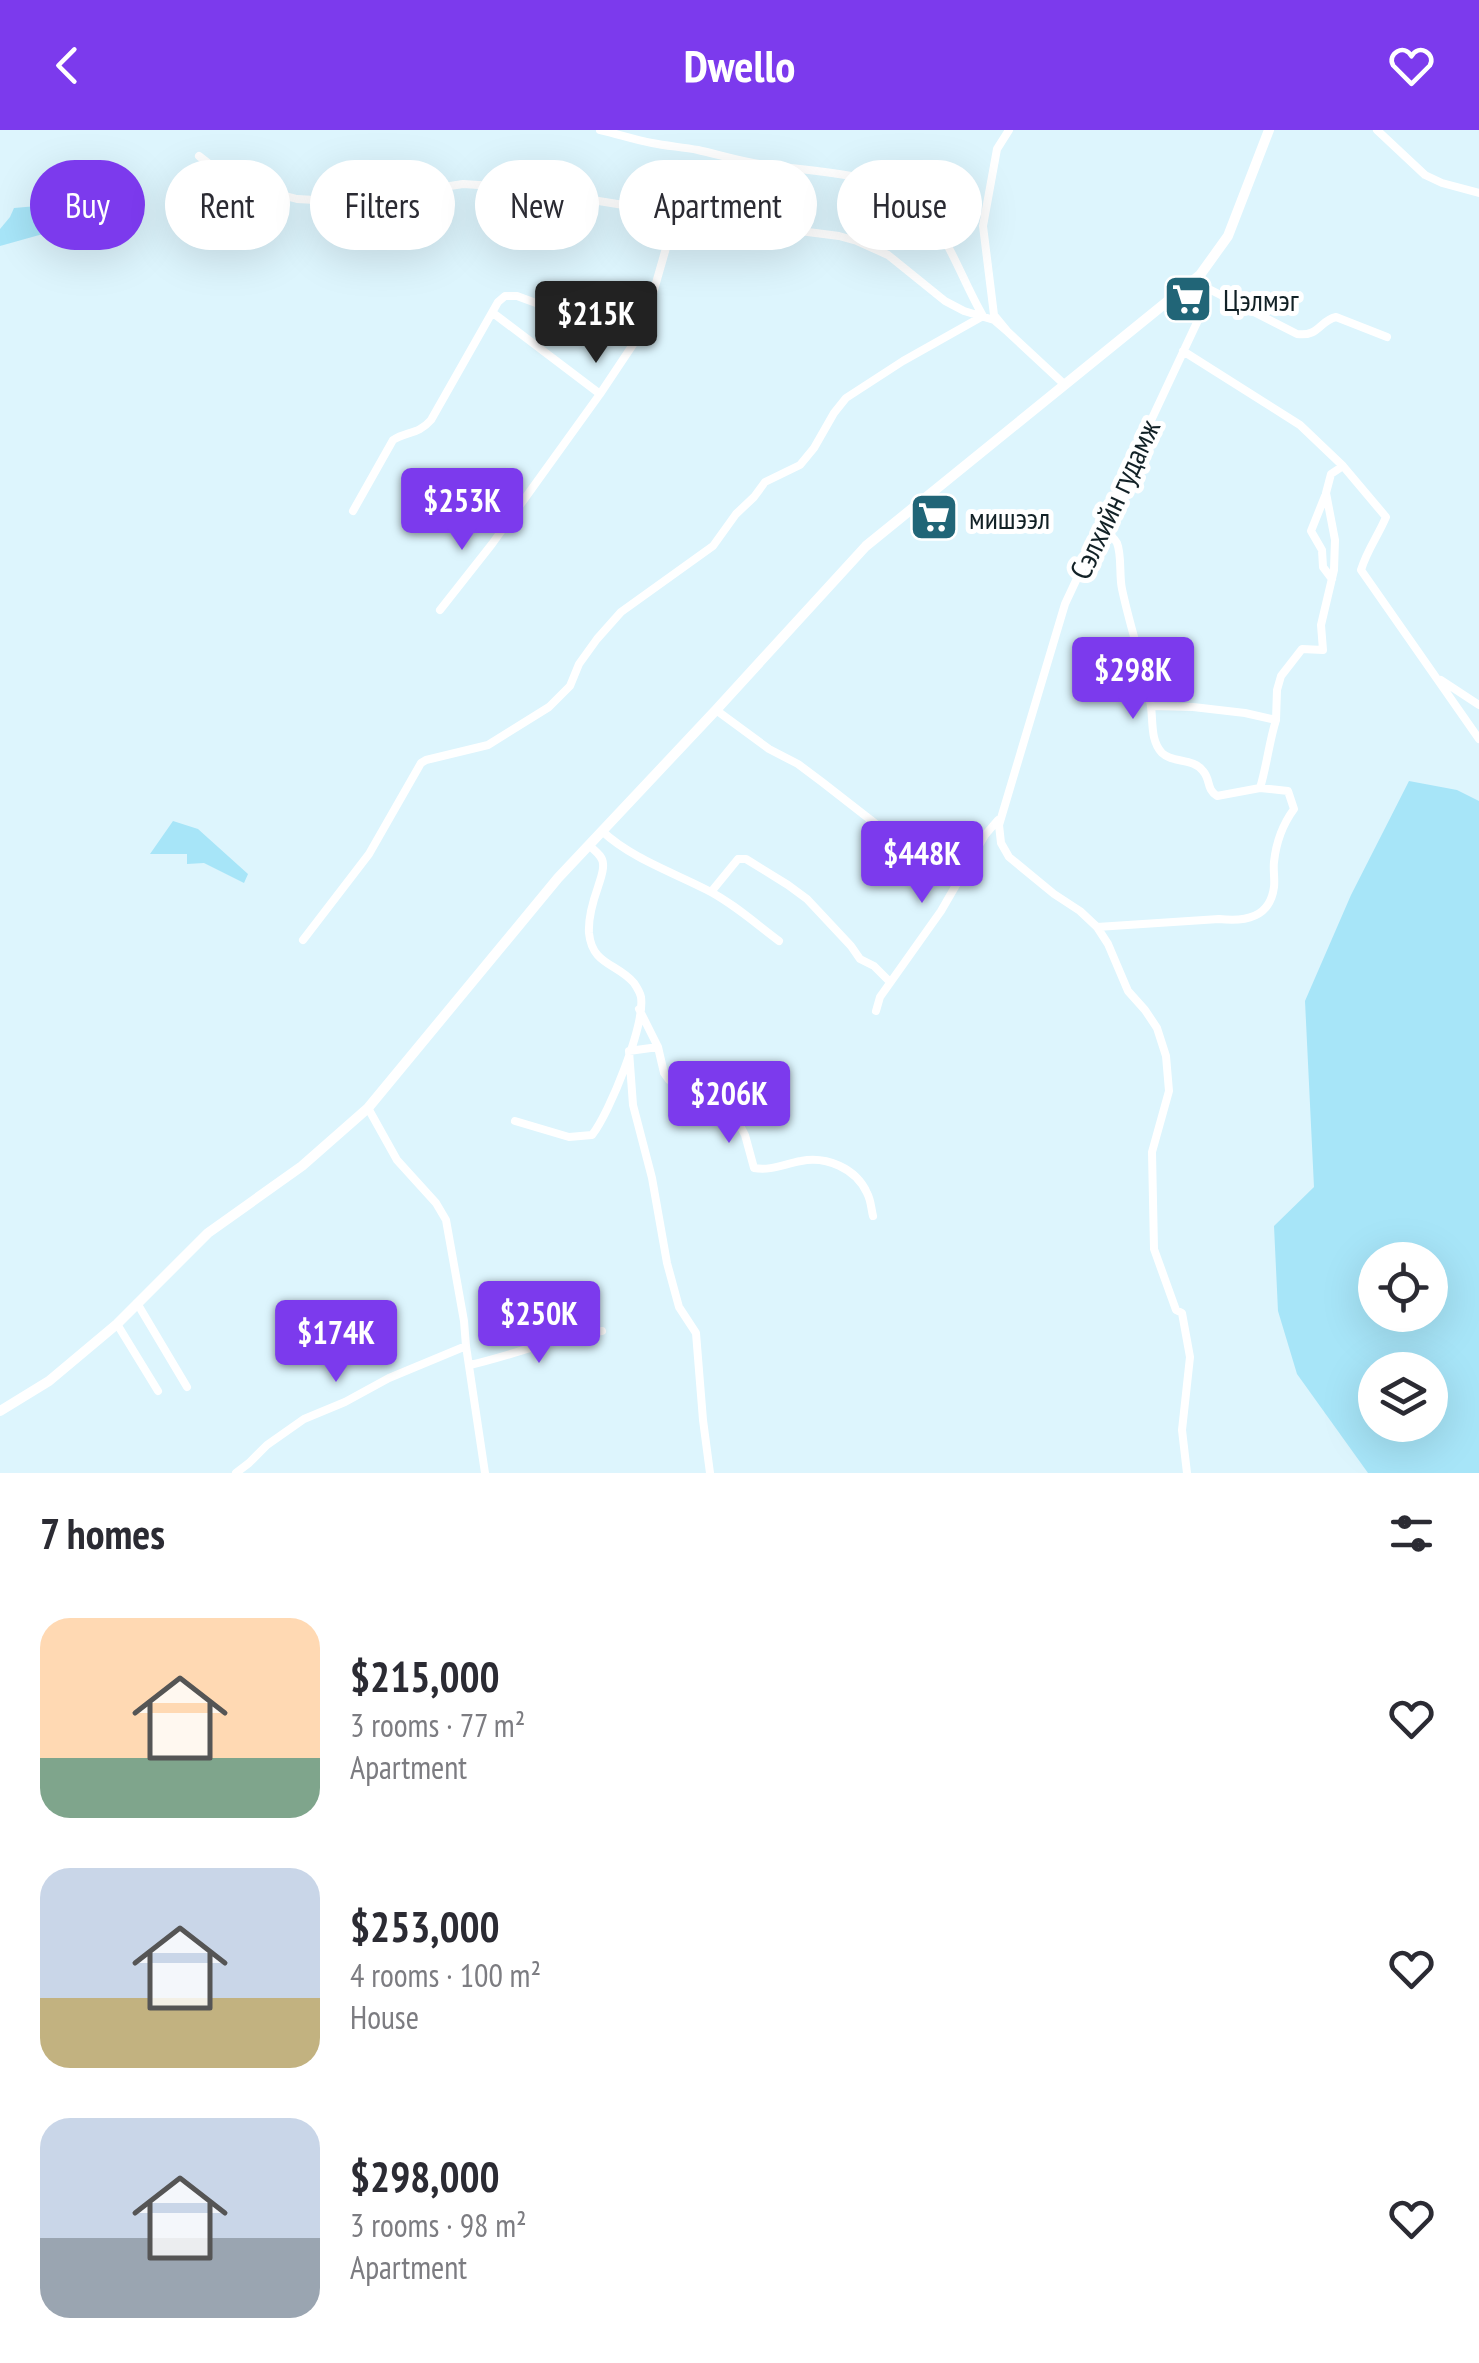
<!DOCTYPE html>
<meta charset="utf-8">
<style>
body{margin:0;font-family:"PT Sans Narrow",sans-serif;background:#f7f7f7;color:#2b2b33;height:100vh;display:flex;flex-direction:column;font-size:38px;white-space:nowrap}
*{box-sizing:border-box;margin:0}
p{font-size:32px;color:#7c7c81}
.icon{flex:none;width:55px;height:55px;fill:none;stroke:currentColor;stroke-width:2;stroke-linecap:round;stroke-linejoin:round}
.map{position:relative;height:1343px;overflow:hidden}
.drawer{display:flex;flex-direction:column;background:#fff;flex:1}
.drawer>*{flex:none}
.guide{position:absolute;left:30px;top:30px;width:1420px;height:90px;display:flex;gap:20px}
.fabs{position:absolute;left:1358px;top:1112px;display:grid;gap:20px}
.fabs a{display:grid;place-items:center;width:90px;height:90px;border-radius:50%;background:#fff;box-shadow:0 10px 40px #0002;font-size:50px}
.price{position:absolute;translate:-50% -85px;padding:0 22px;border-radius:10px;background:#7c3aed;color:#fff;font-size:32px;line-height:65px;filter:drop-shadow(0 2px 5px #0008)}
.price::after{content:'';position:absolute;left:50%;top:60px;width:30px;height:22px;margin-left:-15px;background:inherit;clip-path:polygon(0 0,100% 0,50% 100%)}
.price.selected{background:#222;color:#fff}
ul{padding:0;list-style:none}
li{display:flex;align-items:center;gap:30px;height:250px;padding:0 40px}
li span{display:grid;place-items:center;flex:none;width:280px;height:200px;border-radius:30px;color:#555}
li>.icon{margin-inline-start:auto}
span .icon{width:120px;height:120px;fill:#fffc;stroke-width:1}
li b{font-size:42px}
h2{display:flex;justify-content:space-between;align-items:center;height:120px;padding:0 40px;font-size:42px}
.pill{padding:0 35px;border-radius:45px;background:#fff;box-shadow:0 10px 40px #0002;font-size:35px;line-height:90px}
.pill.selected{background:#7c3aed;color:#fff}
header{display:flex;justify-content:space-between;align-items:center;height:130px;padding:0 40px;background:#7c3aed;color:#fff;font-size:45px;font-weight:600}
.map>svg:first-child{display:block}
.green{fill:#a7e5f8;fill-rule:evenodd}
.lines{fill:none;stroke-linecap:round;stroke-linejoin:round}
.street{stroke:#fff;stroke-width:8}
.secondary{stroke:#fff;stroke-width:10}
.labels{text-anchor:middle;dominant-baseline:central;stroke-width:10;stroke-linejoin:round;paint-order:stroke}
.poi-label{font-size:30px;fill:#122126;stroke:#fff;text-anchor:start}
.street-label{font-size:30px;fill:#122126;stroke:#fff}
</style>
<header><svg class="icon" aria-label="back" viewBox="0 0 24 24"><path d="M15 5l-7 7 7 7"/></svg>Dwello<svg class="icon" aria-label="heart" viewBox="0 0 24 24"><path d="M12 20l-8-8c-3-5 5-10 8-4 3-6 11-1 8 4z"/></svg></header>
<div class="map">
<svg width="1479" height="1343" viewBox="0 0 1479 1343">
<rect width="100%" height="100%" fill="#ddf5fd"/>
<path class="green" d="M114 60V70L80 81 50 102 0 116V99L10 87 14 78 49 75 53 80 65 70Z
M1409 651 1457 660 1479 671V1343H1368L1297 1244 1278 1181 1274 1096 1314 1057 1305 871 1351 765ZM1375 1130H1430V1185H1375ZM1375 1240H1430V1295H1375Z
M173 691 198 699 248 744 244 753 204 733 187 734V724H150Z"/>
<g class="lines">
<path class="street" d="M1009 0 997 19 983 96 994 185 1008 202 1065 255
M1377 0 1425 45 1442 53 1479 63
M199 26 222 44 247 56 297 69 333 71 379 67 463 54 511 57 730 92 839 106 857 111 888 125 945 171 964 181 994 190 1008 202
M1207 158 1297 204C1319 207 1319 191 1336 187L1387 207
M493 183 600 264
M1183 221 1300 295 1343 336 1386 387C1378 406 1367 420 1361 440L1479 609
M1325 366 1311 401 1322 420 1323 437 1332 449
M353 381 393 310C407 301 418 305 431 290L498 172 505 166H517L636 210
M440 480 492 414 600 264 636 210 650 174 676 83
M1441 550 1479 575
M1151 576 1193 577 1245 583 1276 590C1269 612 1267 635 1260 658
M716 580 769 619 798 634 822 652 899 712 959 742
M1276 590 1277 560 1281 546 1302 519 1323 520 1321 495 1334 440 1335 410 1326 363 1331 344 1343 336
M602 701C631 728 672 742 707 760 733 773 756 794 779 811
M711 762 738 729H746L788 755 807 769 851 816 860 829 874 836 890 852
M1097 797 1219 789C1245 792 1270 788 1274 757 1275 749 1273 740 1274 732 1276 713 1283 694 1294 679L1288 661 1260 658 1217 666C1206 659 1211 650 1203 641 1194 628 1172 633 1162 623 1149 609 1154 588 1150 571 1143 534 1130 497 1122 459 1119 446 1122 425 1117 413 1114 407 1107 402 1101 398
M303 810 369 724 421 633 426 630 488 615 549 577 570 556 579 534 597 509 621 482 713 416 736 384 754 367 765 352 800 335 814 318 834 283 846 268 903 231 983 186C962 150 947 102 918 73 887 43 807 41 765 35 742 32 720 25 698 20 682 17 667 16 652 13 635 10 618 4 600 0
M639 879 658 917 664 943 669 950 732 980 745 1005 754 1038C771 1041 784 1034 801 1031 826 1026 856 1038 867 1063 871 1070 871 1078 873 1086
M876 881 880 867 941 781 985 705 998 690
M658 917 629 921 633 975 652 1048 667 1133 679 1177 696 1203 703 1290 710 1343
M368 978 397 1030 436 1073 446 1090 464 1191 466 1216 485 1343
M515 991 569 1007 592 1005C610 982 645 895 641 867 640 862 636 856 634 853 617 833 592 835 589 803 588 787 593 771 598 757 600 750 604 741 603 734 603 726 595 721 590 716
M137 1173 187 1257
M117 1194 158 1261
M470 1235C514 1225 556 1207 602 1201
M236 1343 249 1333 267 1315 304 1289 345 1272 389 1248 466 1216
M1187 1343 1182 1300 1190 1227 1182 1183 1176 1180 1154 1119 1152 1022 1169 961 1166 926 1157 898 1145 880 1128 861 1108 814 1097 797 1080 781 1054 764 1009 727 1001 713 999 695 1065 474 1207 171V158L1200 145"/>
<path class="secondary" d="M0 1281 49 1251 117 1194 208 1103 302 1036 368 978 558 748 716 580 866 416 1200 145 1228 106 1269 0"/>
</g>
<defs>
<g id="supermarket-square" transform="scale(2.5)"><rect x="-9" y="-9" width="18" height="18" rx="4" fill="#216577" stroke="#fff"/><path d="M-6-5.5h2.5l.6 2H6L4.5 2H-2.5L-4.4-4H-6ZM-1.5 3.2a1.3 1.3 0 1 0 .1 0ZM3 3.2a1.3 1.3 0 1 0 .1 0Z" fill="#fff"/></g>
</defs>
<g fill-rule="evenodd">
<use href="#supermarket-square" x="1188" y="169"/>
<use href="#supermarket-square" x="934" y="387"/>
</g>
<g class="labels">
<g class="poi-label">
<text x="1223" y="169">Цэлмэг</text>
<text x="969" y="387">мишээл</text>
</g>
<g class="street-label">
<text transform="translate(1114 369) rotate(-65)">Сэлхийн гудамж</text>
</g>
</g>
</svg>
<div class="fabs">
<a><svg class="icon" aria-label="locate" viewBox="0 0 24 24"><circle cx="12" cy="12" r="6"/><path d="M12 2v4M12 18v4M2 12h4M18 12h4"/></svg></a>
<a><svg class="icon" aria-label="layers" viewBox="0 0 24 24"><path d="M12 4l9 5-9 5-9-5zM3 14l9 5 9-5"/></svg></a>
</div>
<b class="price selected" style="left:596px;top:236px">$215K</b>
<b class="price" style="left:462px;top:423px">$253K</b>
<b class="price" style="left:1133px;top:592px">$298K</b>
<b class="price" style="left:922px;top:776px">$448K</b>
<b class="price" style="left:729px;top:1016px">$206K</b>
<b class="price" style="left:539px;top:1236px">$250K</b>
<b class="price" style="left:336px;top:1255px">$174K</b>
<div class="guide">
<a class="pill selected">Buy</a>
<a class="pill">Rent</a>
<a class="pill">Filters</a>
<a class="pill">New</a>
<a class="pill">Apartment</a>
<a class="pill">House</a>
</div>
</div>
<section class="drawer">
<h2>7 homes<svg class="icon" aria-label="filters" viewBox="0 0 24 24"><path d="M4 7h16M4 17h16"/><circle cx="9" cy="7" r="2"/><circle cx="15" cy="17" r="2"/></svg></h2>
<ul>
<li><span style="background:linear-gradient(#ffd9b3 70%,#7fa58c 0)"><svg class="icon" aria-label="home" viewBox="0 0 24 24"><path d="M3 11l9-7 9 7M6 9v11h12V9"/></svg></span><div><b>$215,000</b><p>3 rooms · 77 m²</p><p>Apartment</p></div><svg class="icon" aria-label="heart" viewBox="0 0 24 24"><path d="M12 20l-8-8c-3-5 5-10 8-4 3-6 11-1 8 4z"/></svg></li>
<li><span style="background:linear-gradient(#c9d6e8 65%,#c2b280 0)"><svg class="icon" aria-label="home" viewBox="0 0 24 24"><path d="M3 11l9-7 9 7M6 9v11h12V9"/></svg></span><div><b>$253,000</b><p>4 rooms · 100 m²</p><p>House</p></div><svg class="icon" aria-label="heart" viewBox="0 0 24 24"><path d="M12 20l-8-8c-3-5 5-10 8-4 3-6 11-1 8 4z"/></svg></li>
<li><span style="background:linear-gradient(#c9d6e8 60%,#9aa5b1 0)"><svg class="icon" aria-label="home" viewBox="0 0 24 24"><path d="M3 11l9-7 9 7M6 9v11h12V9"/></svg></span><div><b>$298,000</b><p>3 rooms · 98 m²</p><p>Apartment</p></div><svg class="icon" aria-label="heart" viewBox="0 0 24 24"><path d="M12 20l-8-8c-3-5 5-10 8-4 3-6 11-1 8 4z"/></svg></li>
</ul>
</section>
